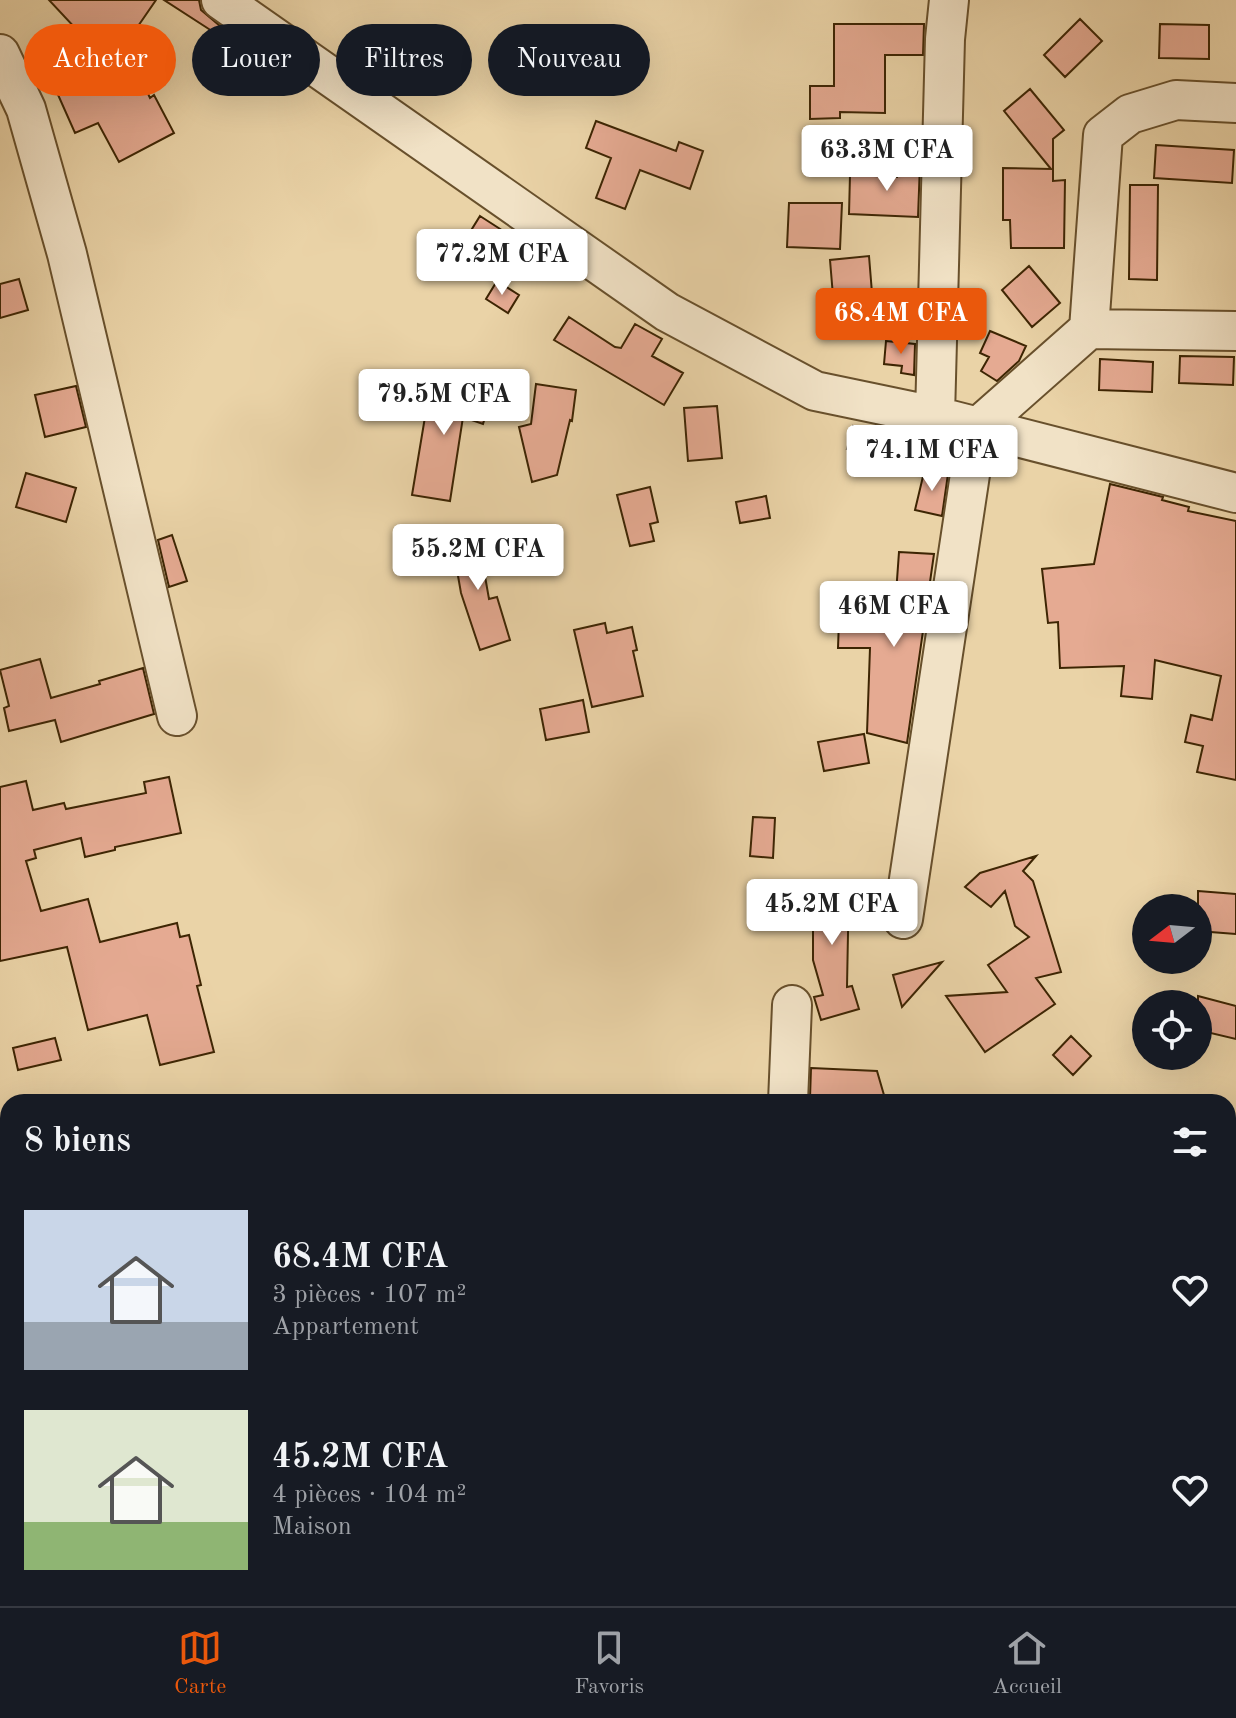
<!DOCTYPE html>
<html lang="fr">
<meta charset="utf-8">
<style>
body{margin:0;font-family:"Old Standard TT",serif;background:#242831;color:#f1f3f6;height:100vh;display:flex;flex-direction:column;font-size:30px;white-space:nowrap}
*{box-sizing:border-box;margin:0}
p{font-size:26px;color:#9ea1a6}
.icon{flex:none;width:44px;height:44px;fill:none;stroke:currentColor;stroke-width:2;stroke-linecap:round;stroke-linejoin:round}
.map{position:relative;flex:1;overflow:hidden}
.sheet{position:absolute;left:0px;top:1094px;width:1236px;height:512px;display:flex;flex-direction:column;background:#171b24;border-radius:24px 24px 0 0;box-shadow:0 8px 32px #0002}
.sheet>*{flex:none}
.hud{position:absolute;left:24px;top:24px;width:800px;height:72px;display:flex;gap:16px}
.needle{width:52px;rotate:254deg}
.tools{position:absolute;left:1132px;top:894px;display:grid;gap:16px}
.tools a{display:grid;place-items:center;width:80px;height:80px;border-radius:50%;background:#171b24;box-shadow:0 8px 32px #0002;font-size:40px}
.price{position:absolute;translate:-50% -68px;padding:0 18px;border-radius:8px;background:#fff;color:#222;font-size:26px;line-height:52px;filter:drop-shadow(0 2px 4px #0008)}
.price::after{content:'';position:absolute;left:50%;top:48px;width:24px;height:18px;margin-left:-12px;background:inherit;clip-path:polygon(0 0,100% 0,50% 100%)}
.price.on{background:#ea580c;color:#fff}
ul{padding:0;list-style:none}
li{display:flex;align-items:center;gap:24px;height:200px;padding:0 24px}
li span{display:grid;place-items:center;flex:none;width:224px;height:160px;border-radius:0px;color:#555}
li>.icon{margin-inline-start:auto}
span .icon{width:96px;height:96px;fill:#fffc;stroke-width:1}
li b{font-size:34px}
h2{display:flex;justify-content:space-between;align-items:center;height:96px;padding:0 24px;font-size:34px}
.pill{padding:0 28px;border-radius:36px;background:#171b24;box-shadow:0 8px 32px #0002;font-size:28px;line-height:72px}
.pill.on{background:#ea580c;color:#fff}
.dock{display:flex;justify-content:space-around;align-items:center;height:112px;border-top:2px solid #363941;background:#171b24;font-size:22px;color:#9ea1a6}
.dock a{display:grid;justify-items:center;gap:4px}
.dock .on{color:#ea580c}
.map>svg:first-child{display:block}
.building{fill:#e5aa92;stroke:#3d2503;stroke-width:2}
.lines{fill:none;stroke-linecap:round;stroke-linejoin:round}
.minor-casing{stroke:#68502c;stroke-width:42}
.minor{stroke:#f1e2c6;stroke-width:38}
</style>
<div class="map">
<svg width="1236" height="1606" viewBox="0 0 1236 1606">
<rect width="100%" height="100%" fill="#ead3a7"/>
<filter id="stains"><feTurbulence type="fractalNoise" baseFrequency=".0025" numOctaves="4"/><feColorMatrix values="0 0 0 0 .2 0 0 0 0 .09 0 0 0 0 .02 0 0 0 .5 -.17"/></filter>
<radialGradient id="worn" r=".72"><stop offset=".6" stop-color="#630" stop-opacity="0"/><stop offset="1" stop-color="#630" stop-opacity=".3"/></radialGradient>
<path class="building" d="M49 0H156L125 45 150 98 154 95 174 133 119 162 98 123 75 133 51 79 63 74 51 40 78 31Z
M164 0H199L201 10 220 26 215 33Z
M1080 19 1102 41 1065 77 1044 55Z
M834 24H924L923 55H885V113L840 112V118L810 119V86H834Z
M1160 24 1209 25V59L1159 58Z
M1030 89 1064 130 1053 139V181L1065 180 1064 248H1011L1010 220H1003V168L1051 169 1004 111Z
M596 121 676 151 679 142 703 151 690 189 640 170 625 209 596 198 611 158 586 148Z
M1156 145 1234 150 1232 183 1154 178Z
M898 162 920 164 918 217 849 214 850 175 897 177Z
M1130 185H1158L1157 280 1129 279Z
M789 203H842L840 249 787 247Z
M480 216 511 236 486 278 454 258Z
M869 256 872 293 833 296 830 260Z
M1029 266 1060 303 1032 327 1002 290Z
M19 279 28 310 0 318V284Z
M497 281 519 295 508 313 486 299Z
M569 317 615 347 621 348 635 324 662 339 652 356 683 373 664 405 554 340Z
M990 331 1026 346 1019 361 997 381 981 371 989 357 980 353Z
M886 341 915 344 914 375 901 373 902 366 884 364Z
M1180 356 1234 357 1233 385 1179 383Z
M1100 359 1153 362 1152 392 1099 390Z
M433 378 491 398 483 424 463 417 450 501 412 495 427 405 425 404Z
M536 384 576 390 572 421 570 420 557 475 532 482 519 427 531 424Z
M76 386 86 427 45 437 35 395Z
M717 406 722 458 688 461 684 408Z
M853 426 950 454 946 471 847 449Z
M925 468 948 474 942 516 915 510Z
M26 473 76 488 66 522 16 507Z
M1110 484 1163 497 1162 500 1189 507 1188 511 1236 521V780L1197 772 1203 746 1185 742 1191 715 1212 720 1221 676 1155 660 1152 699 1121 696 1124 666 1060 668 1058 622 1048 623 1042 569 1094 564Z
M650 487 658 522 650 524 654 541 630 546 617 495Z
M766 496 770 518 740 523 736 502Z
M477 531 489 599 497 597 510 640 480 650 461 593 451 536Z
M172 535 187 581 169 587 158 540Z
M899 552 934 554 907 743 867 733 870 648H838L839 620 894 622Z
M605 623 607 633 632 627 637 650 633 651 643 696 592 707 574 630Z
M40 659 51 698 100 684 99 681 143 668 154 714 61 742 55 720 9 731 4 708 9 706 0 670Z
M583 700 589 732 546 740 540 709Z
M864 734 869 763 824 771 818 742Z
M169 777 181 833 115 847V850L85 857 81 838 34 850 36 858 26 861 41 911 88 899 100 942 177 923 180 937 189 935 201 985 197 986 214 1052 160 1065 147 1015 88 1030 67 947 0 961V787L26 781 33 810 64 803 66 809 146 793 144 782Z
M753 817 775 818 773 858 750 856Z
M1036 856 1023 871 1033 881 1061 972 1036 978 1055 1004 985 1052 946 996 1007 992 988 965 1029 937 1015 926 1005 891 991 907 965 887 980 873Z
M813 880H849L847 987 852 986 859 1009 821 1020 814 997 823 995 813 960Z
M1198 891 1236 894V934L1198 931Z
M942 962 902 1007 893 975Z
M1198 996 1236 1006V1039L1198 1030Z
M1071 1036 1091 1056 1073 1075 1053 1055Z
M55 1038 61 1060 18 1070 13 1048Z
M811 1068 877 1071 886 1102H814L815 1098H810Z"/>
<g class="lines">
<g class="minor-casing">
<path id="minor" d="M221 0 667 312 815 391 935 416 1236 493
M0 54 26 109 67 254 177 716
M1089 329 1103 135 1130 114 1176 100 1236 103
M935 416 945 39 949 0
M903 919 977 428 1089 329 1236 331
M788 1102 792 1005
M948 1598 992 1606
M656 1606 659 1598"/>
</g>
<use href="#minor" class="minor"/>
</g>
<rect width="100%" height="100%" filter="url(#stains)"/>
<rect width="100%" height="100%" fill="url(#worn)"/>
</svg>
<div class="tools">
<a><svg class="needle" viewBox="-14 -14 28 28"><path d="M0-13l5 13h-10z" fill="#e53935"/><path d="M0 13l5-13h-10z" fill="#9ea1a6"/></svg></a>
<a><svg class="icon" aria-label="locate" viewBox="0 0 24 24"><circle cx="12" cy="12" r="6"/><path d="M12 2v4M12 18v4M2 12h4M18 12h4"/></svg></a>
</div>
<b class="price" style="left:887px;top:193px">63.3M CFA</b>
<b class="price" style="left:502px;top:297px">77.2M CFA</b>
<b class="price on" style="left:901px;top:356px">68.4M CFA</b>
<b class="price" style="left:444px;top:437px">79.5M CFA</b>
<b class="price" style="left:932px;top:493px">74.1M CFA</b>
<b class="price" style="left:478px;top:592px">55.2M CFA</b>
<b class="price" style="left:894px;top:649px">46M CFA</b>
<b class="price" style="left:832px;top:947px">45.2M CFA</b>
<div class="hud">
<a class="pill on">Acheter</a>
<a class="pill">Louer</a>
<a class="pill">Filtres</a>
<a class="pill">Nouveau</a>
</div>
<section class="sheet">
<h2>8 biens<svg class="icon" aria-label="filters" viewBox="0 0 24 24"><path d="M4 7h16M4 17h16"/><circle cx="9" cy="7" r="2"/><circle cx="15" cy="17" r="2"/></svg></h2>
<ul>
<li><span style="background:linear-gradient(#c9d6e8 70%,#9aa5b1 0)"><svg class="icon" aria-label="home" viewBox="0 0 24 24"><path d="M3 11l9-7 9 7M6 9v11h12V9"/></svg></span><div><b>68.4M CFA</b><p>3 pièces · 107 m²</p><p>Appartement</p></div><svg class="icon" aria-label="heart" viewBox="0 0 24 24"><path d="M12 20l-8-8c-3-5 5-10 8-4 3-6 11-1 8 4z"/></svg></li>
<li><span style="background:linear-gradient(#dfe7d0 70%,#8fb573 0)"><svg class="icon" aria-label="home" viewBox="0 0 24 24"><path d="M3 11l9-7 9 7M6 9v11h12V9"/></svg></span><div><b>45.2M CFA</b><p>4 pièces · 104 m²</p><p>Maison</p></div><svg class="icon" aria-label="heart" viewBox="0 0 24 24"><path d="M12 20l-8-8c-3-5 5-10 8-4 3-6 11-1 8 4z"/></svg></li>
</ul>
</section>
</div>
<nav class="dock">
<a class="on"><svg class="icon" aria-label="map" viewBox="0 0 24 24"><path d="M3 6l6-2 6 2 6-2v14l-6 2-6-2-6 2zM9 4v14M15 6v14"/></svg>Carte</a>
<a><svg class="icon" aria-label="saved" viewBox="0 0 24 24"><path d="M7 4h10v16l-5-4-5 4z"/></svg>Favoris</a>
<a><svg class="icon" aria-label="home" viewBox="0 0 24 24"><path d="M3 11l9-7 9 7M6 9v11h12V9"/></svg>Accueil</a>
</nav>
